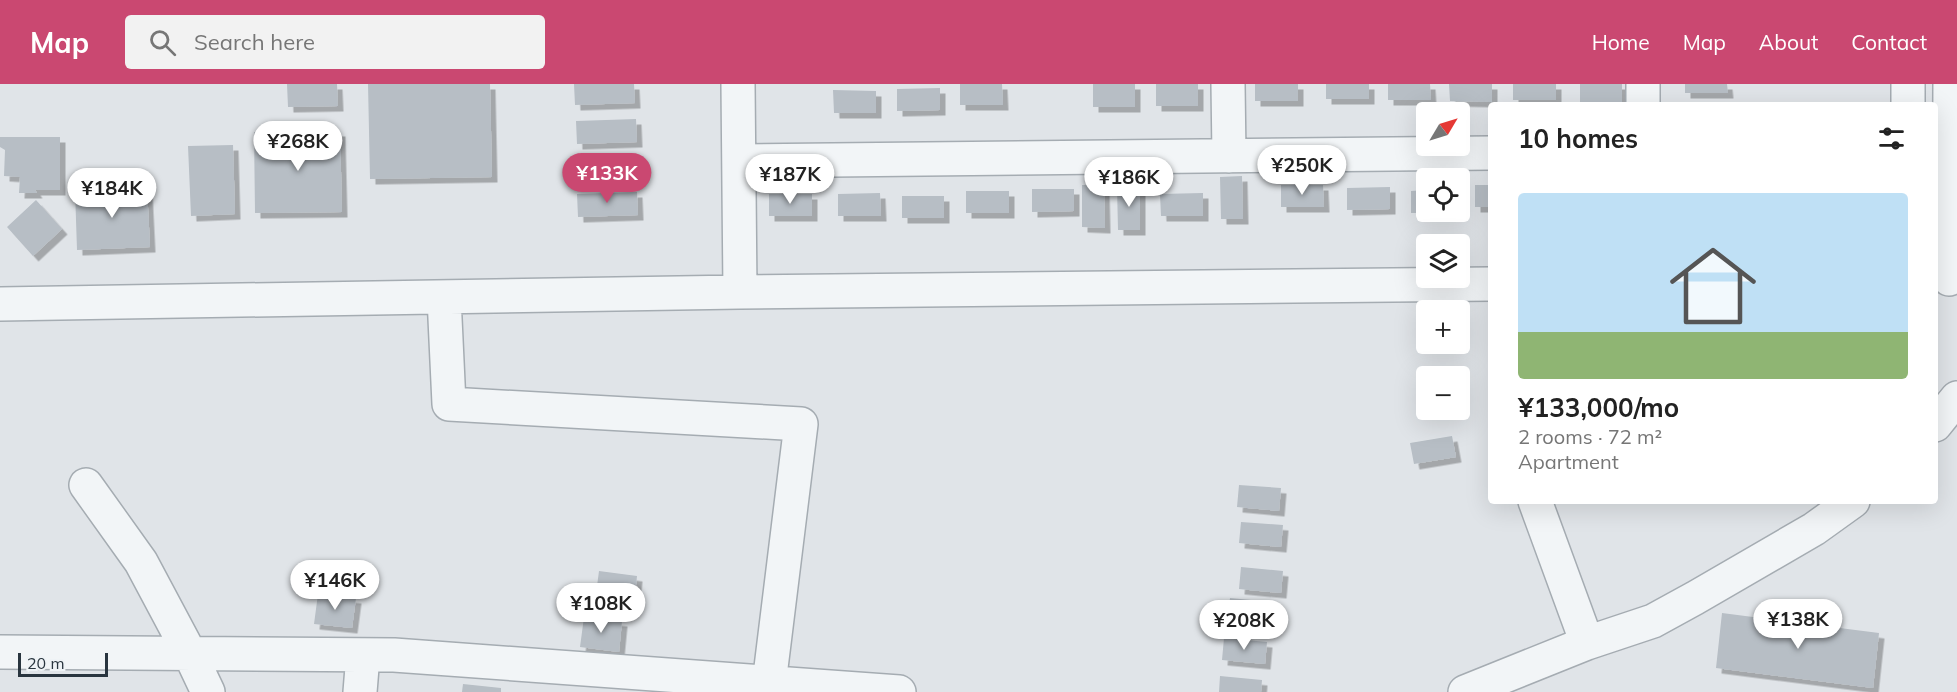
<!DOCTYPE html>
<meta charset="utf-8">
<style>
body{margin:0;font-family:Mulish,sans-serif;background:#f2f2f2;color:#222;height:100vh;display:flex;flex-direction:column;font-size:22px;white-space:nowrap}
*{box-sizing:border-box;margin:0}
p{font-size:20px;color:#767676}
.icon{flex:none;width:33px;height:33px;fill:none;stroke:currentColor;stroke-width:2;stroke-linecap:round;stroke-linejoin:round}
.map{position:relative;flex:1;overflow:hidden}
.details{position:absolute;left:1488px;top:18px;width:450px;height:402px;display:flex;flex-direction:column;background:#fff;border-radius:6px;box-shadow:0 6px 24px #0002}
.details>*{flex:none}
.needle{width:39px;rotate:52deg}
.tools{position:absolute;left:1416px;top:18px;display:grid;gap:12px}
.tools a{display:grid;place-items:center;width:54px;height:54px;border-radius:6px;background:#fff;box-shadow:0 6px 24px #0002;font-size:30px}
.scale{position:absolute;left:18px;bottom:15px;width:90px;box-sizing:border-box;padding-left:6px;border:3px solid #29353f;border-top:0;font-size:16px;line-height:21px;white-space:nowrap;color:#29353f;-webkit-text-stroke:4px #eff3f6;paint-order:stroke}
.price{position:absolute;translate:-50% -51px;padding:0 14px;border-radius:21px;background:#fff;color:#222;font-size:20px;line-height:39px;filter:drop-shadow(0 2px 3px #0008)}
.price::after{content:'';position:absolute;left:50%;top:36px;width:18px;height:14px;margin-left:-9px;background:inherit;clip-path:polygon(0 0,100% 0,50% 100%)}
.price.active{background:#ca4871;color:#fff}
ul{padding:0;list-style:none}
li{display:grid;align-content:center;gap:12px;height:318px;padding:0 30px}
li+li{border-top:2px solid #e0e0e0}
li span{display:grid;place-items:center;height:186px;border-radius:6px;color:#555}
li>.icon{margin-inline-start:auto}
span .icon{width:108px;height:108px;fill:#fffc;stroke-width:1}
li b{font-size:26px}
h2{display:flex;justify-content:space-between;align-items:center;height:72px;padding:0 30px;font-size:26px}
header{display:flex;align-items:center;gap:36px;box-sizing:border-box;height:84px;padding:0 30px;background:#ca4871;color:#fff}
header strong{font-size:28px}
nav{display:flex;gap:33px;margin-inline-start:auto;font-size:21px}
.search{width:420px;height:54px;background:#f2f2f2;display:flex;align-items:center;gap:15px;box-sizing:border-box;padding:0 21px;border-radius:6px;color:#767676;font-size:22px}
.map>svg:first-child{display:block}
.building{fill:#b7bec5;filter:url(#shadow)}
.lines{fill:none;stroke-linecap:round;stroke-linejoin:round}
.minor-casing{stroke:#a5acb2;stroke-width:36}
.minor{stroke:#f2f5f7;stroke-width:33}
</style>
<header>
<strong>Map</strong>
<div class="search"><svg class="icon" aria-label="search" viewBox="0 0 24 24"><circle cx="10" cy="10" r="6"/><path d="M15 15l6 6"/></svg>Search here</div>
<nav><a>Home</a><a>Map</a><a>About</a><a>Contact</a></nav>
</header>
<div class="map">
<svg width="1957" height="608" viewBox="0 0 1957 608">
<defs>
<filter id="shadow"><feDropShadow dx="5.5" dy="5.5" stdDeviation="0" flood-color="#0004"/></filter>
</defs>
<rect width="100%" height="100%" fill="#e0e4e8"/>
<path class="building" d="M287 0H337L338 22 288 23Z
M368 0H490L492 93 370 95Z
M574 0H634L635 19 575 21Z
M960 0H1002L1003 21H960Z
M1093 0H1135V23H1093Z
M1156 0H1198V22H1156Z
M1255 0H1298V17H1255Z
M1326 0H1369V15H1326Z
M1388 0H1430L1431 16H1388Z
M1449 0H1492V18L1450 17Z
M1513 0H1556V16H1513Z
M1580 0H1622V19H1580Z
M1685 0H1727L1728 9H1685Z
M940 4V26L897 27V5Z
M833 6 876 7V29H834Z
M636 35 637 58 577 60 576 37Z
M340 47 342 128 255 129 254 48Z
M0 53H60V106H35L37 109H19L20 93 4 92 5 66 0 63Z
M233 61 235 130 191 132 188 62Z
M636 73 637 95 576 98 575 75Z
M1242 92 1243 135H1221L1220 93Z
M1082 101H1104L1105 144 1082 143Z
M1281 101H1323L1324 123H1281Z
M1475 101H1491V123H1475Z
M147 103 150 163 77 166 75 106Z
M1117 103H1140V146H1118Z
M1390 103V125L1347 126V104Z
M1032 105H1074V127L1032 128Z
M1426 106V129H1411V107Z
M966 107H1009V129H966Z
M637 108 638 131 578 133 577 110Z
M880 109 881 132H838V110Z
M1203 109V132H1161L1160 110Z
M769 110H812V132H769Z
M902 112H944V134H902Z
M36 116 62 145 33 172 7 143Z
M1452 352 1456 373 1414 380 1410 359Z
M1239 401 1281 404 1279 427 1237 423Z
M1241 438 1283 441 1281 463 1239 459Z
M1241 483 1283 487 1281 509 1239 505Z
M599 487 637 492 634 522 595 517Z
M318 510 356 514 352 544 314 540Z
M1230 514 1272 518 1270 540 1227 536Z
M1722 529 1879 549 1873 604 1716 584Z
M584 533 622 537 619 568 580 563Z
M1224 554 1267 558 1265 580 1222 576Z
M1220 592 1262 596 1261 608H1219Z
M463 600 501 604V608H462Z"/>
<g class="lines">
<g class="minor-casing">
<path id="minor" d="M738 0 740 208
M1228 0 1229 72
M1908 0V21
M1643 21V0
M739 77 1491 69
M1949 195 1950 0
M444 213 449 320 801 340 768 608
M0 220 740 208 1491 200
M1935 341 1957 314
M86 401 141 478 190 570 208 608
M1535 417 1587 559
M0 568 394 571 899 608
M360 608 363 571
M1465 608 1587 559 1653 537 1695 514 1814 445 1853 417"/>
</g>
<use href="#minor" class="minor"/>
</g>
</svg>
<div class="tools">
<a><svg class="needle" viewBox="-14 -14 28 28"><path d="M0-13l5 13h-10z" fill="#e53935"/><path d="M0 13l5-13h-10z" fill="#767676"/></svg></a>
<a><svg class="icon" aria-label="locate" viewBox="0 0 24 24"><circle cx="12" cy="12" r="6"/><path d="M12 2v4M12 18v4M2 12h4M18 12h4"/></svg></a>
<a><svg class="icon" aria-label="layers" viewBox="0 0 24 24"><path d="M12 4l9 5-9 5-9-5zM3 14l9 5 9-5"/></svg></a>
<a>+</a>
<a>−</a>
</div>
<div class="scale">20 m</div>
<b class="price" style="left:298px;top:88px">¥268K</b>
<b class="price" style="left:1302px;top:112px">¥250K</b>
<b class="price active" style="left:607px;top:120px">¥133K</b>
<b class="price" style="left:790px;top:121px">¥187K</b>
<b class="price" style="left:1129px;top:124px">¥186K</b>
<b class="price" style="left:112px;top:135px">¥184K</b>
<b class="price" style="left:335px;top:527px">¥146K</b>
<b class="price" style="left:601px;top:550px">¥108K</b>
<b class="price" style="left:1798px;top:566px">¥138K</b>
<b class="price" style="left:1244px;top:567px">¥208K</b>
<section class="details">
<h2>10 homes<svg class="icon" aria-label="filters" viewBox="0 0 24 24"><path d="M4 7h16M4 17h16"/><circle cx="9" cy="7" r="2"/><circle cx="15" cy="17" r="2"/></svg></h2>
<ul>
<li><span style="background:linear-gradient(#bfe0f5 75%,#8fb573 0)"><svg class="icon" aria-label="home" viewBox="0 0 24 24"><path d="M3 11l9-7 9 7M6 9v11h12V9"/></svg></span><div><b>¥133,000/mo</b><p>2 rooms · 72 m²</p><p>Apartment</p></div></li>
</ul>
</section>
</div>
